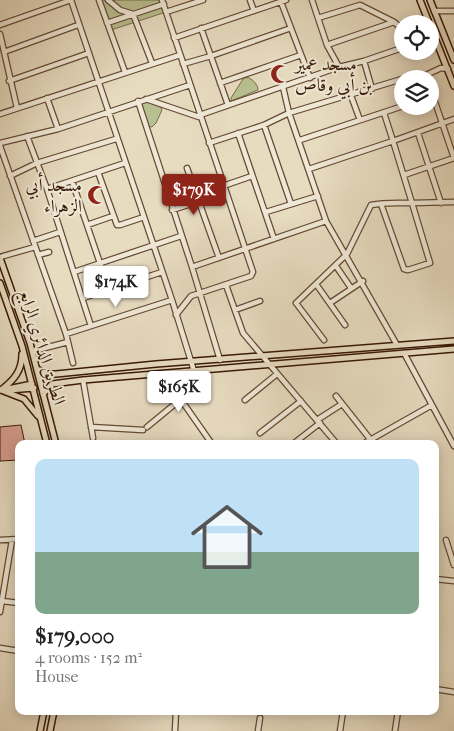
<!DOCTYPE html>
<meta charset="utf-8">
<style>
body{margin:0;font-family:"IM FELL French Canon",Amiri,serif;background:#f2f2f2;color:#222;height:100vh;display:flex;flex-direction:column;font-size:19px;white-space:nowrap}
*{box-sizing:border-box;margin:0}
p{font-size:16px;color:#767676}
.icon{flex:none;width:28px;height:28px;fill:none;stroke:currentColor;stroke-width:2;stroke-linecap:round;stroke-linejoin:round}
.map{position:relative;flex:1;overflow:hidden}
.sheet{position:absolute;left:15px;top:440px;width:424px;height:275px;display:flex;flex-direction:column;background:#fff;border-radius:10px;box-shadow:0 2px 12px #0003}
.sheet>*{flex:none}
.tools{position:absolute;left:394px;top:15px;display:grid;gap:10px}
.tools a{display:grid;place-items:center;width:45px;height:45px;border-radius:50%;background:#fff;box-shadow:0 2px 12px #0003;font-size:25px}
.price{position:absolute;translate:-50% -42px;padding:0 11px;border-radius:5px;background:#fff;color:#222;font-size:16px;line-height:32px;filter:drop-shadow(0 1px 2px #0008)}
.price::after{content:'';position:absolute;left:50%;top:30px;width:15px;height:11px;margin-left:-8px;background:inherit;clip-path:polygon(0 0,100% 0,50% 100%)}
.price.active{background:#8f2418;color:#fff}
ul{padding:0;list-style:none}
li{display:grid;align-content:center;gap:10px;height:265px;padding:0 20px}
li span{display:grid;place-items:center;height:155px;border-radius:10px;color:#555}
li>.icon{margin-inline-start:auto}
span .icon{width:90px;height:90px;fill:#fffc;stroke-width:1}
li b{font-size:21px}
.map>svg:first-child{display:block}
.green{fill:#b8bf90;stroke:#786c4a}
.building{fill:#d99e8f;stroke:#391905}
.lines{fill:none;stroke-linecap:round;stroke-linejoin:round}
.minor-casing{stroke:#644a34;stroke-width:7}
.major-casing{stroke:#391905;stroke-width:8}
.minor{stroke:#efe8d6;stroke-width:4.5}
.major{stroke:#e7dbc0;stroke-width:5}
.labels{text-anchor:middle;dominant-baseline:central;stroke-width:4;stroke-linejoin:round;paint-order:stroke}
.poi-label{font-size:18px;fill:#391905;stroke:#efe8d6;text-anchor:start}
.street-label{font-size:18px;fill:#391905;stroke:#efe8d6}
</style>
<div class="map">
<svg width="454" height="731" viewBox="0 0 454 731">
<rect width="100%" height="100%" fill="#e7dbc0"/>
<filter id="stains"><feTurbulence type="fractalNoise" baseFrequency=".004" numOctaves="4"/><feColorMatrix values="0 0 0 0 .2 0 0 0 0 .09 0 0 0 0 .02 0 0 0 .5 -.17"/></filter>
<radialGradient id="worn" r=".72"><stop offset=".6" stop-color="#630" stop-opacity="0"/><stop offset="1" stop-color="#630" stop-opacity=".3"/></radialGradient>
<path class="green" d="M100 0H162L166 12 111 30Z
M247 77C252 79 258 84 258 90L231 101V98L243 79Z
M146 100 160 105 162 110 156 123 152 127 147 126 140 103Z"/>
<path class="building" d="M21 425 25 444H19V460L0 461V427Z"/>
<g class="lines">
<g class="minor-casing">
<path id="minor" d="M71 0 172 300 194 371
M99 0 125 72
M108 0 120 10 133 14 152 63
M162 0 253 272 251 276 191 296 176 315
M250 0 254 11
M312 0 327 45 339 67
M281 2 310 78
M434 11H454
M166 12 203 0
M318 18 360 5 394 22 402 29
M107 23 164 4
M0 25 71 0
M201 28 228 105
M0 34 17 108
M174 38 286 0
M327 45 394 22
M4 52 78 25
M364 61 372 89
M183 64 211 56 291 28
M405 79 426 75 441 68 448 69
M9 81 89 53
M220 83 301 55
M283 87 289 113 326 221 397 345
M350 93 360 120
M430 97 434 99 454 158
M47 98 58 129
M146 99 199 117 200 115 339 67 364 61 402 48
M138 101 192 267 220 360
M0 114 180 55
M454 119 393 141 412 203 454 202
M264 125 291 204
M238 133 274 239
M418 133 441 203
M27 136 47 189 91 326
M300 140 403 106
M0 143 58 129 190 85
M209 143 264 125 289 113 402 79
M0 146 66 334 73 363
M187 168 219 258
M309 169 393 141 384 113
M98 172 117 225H120L144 217
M404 175 454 158
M10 176 37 163 116 139
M72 181 103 272
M223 186 252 176
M47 189 125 163
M172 210 226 193
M266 212 318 196
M87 225 113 216
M33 241 60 232
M38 255 49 252
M0 257 35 247
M336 266 351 288
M192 267 326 221
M74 272 181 236
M316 284 345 325
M226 285 243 333 337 444
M83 298 162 272
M330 303 363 281
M235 310 260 301
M66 334 172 300
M324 340 296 303 347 254 371 205C384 202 399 203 412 203L430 263 408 270 404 269 381 204
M33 351 68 342
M404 353 454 446
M166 373 170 384 212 444
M83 380 93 438
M336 396 370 439
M245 400 277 374
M317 420 342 404
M91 427 143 430
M147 427 181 399
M260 433 301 401
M293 444 320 423
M363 444 432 405
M0 540 19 539
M446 540 454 565
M435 579 454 581
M2 601 19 603
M0 612 12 540
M0 648 19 651
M435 689 454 692
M175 731 176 711
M258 731 260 718
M340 731 343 711
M395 731 398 711"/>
</g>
<g class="major-casing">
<path id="major" d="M420 0 454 86
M430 0 454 60
M0 258 30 343 56 444
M0 283 22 346 47 444
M37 369 47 374H56L156 364 454 341
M1 390C14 380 22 371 22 354
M1 390 24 399 38 416
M3 390 32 384
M9 390 34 388
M43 394 52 384 83 380 454 349
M40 731 44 711
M50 731 54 711"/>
</g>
<use href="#minor" class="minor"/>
<use href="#major" class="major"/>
</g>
<defs>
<g id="mosque-bare" transform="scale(1.5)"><path d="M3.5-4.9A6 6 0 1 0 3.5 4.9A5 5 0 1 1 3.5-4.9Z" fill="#8f2418" stroke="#efe8d6" stroke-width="2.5" paint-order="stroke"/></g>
</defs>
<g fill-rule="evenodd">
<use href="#mosque-bare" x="280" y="74"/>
<use href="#mosque-bare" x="97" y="195"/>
</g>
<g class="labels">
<g class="poi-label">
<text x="295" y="64">مسجد عمير<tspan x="295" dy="21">بن أبي وقاص</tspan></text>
<text x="82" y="185" text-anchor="end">مسجد أبي<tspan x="82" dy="21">الزهراء</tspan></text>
</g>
<g class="street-label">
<text transform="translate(42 347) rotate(73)">الطريق الدائري الرابع</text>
</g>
</g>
<rect width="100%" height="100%" filter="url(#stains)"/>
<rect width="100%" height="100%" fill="url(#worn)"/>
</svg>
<div class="tools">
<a><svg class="icon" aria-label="locate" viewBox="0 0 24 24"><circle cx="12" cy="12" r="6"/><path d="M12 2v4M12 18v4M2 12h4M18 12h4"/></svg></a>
<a><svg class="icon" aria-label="layers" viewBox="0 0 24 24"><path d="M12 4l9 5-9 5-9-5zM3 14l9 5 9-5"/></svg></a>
</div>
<b class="price active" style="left:194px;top:216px">$179K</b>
<b class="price" style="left:116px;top:308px">$174K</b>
<b class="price" style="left:179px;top:413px">$165K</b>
<section class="sheet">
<ul>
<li><span style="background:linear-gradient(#bfe0f5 60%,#7fa58c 0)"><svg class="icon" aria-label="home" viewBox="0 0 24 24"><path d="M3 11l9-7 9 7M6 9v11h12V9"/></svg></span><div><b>$179,000</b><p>4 rooms · 152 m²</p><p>House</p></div></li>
</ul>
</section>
</div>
